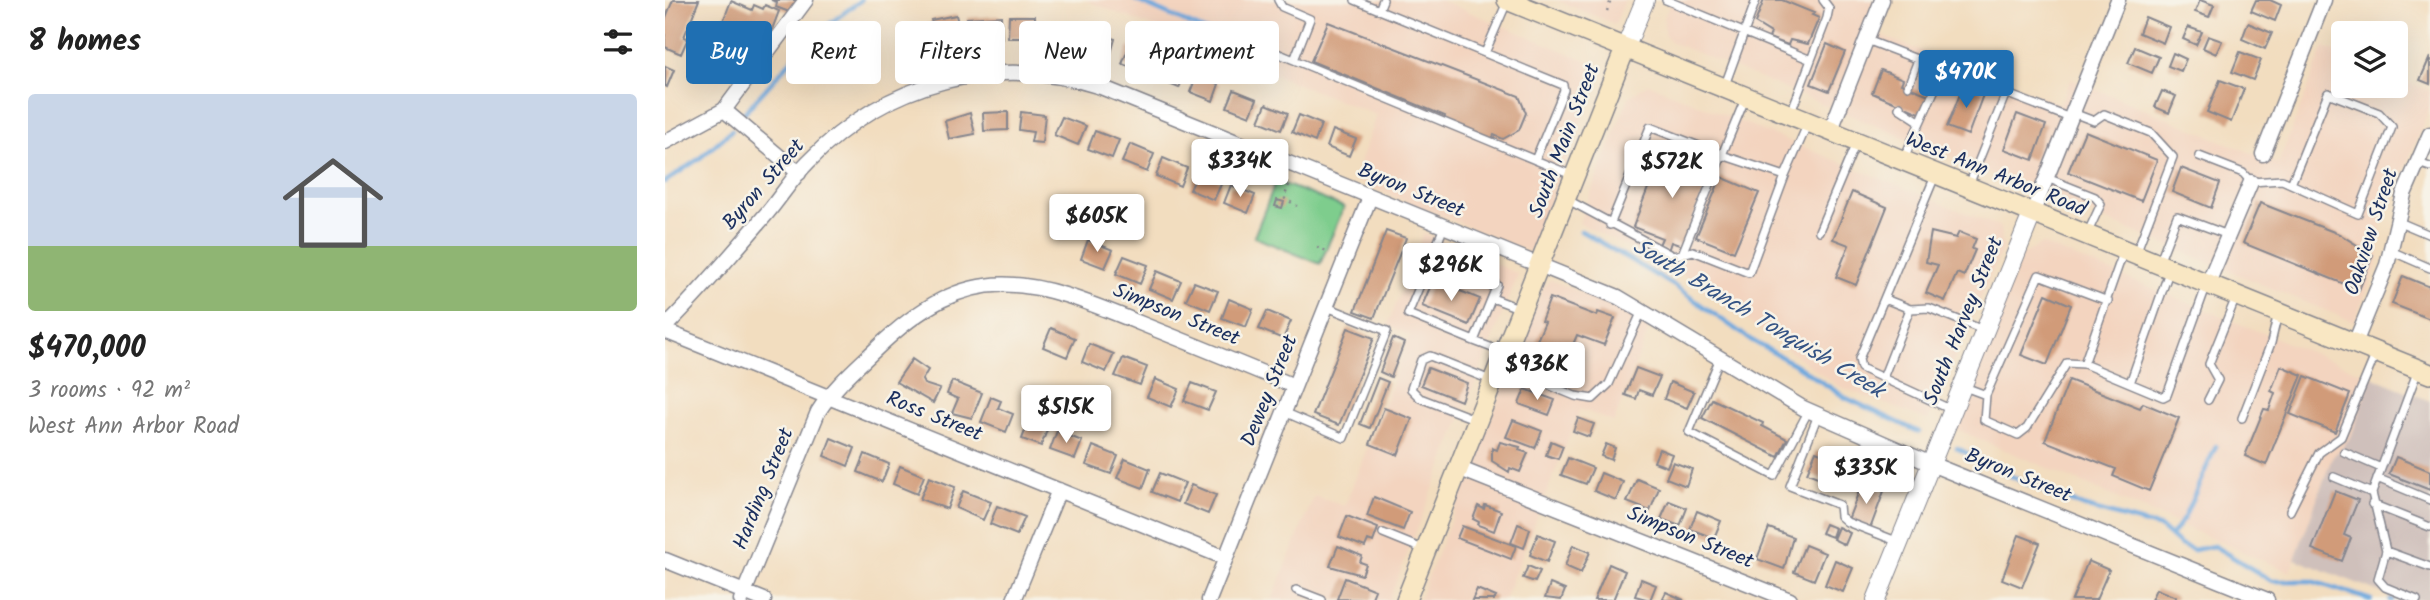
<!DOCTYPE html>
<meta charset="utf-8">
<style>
body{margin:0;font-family:Kalam,sans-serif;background:#f6f6f6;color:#222;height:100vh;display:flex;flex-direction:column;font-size:26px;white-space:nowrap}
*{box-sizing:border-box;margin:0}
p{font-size:23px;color:#767676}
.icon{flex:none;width:38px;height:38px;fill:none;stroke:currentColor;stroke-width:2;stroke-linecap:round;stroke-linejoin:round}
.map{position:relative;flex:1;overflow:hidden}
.drawer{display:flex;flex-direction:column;background:#fff;width:665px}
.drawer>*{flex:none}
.top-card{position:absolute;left:21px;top:21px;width:665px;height:63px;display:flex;gap:14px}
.tools{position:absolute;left:1666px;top:21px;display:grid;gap:14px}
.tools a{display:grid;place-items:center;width:77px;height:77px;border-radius:7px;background:#fff;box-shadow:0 7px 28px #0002;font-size:35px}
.price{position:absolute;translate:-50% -60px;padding:0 16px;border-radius:7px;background:#fff;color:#222;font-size:23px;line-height:46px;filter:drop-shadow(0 2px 4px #0008)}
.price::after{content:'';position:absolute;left:50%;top:42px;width:21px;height:16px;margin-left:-10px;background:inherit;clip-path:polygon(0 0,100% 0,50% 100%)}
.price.current{background:#1f6fb2;color:#fff}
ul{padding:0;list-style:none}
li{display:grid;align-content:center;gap:14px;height:371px;padding:0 28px}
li+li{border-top:2px solid #e0e0e0}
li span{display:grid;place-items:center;height:217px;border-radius:7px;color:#555}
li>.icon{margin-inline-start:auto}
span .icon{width:126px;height:126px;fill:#fffc;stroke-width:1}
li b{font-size:30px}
h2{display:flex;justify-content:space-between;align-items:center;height:84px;padding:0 28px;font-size:30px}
.pill{padding:0 24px;border-radius:7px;background:#fff;box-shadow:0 7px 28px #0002;font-size:24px;line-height:63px}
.pill.current{background:#1f6fb2;color:#fff}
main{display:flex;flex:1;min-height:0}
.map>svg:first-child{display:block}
.built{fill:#f3d4bf}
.industrial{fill:#cfc0bb}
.green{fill:#7ecd8d;stroke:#4c7e76;stroke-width:2}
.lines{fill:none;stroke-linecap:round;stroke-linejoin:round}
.stream{stroke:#6ea8de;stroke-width:4.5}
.building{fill:#d19b79}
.service-casing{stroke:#86868e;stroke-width:10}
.minor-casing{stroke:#86868e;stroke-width:17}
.tertiary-casing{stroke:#86868e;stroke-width:20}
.secondary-casing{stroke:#86868e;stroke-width:22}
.path{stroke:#86868e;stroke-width:2.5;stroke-dasharray:2 5;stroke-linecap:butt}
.service{stroke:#fff;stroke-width:7}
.minor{stroke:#fff;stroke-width:14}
.tertiary{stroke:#fff;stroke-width:18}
.secondary{stroke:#f9e7c3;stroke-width:19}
.labels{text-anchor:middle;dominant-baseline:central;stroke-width:5;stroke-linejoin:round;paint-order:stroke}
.street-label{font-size:21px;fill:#1b2f5e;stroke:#f7f3e8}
.water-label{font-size:23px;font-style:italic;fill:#345384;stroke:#f7f3e8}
</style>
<main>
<section class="drawer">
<h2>8 homes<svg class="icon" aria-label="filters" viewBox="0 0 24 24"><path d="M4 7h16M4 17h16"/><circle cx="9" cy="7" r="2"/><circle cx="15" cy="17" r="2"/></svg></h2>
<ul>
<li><span style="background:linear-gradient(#c9d6e8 70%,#8fb573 0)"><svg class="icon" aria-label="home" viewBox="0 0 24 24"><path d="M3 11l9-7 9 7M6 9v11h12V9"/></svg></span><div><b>$470,000</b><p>3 rooms · 92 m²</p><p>West Ann Arbor Road</p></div></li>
</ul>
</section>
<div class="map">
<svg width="1765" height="600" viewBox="0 0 1765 600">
<rect width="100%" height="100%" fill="#f7f3e8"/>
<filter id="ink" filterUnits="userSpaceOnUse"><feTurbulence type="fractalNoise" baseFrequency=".0143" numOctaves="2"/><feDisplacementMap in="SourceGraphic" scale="14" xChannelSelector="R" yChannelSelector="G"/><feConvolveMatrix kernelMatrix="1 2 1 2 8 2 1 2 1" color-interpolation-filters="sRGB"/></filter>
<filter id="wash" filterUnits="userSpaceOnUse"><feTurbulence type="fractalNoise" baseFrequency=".00686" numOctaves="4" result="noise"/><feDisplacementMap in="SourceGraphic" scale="28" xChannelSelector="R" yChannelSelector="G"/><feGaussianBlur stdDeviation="1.57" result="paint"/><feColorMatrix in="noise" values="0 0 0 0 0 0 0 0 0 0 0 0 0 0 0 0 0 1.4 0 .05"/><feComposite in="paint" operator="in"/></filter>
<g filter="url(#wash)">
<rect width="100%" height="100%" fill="#f2ddbf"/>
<path class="built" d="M420 0H775L930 64 928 90 865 252 689 180 711 115Z
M891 0H960L950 24Z
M1006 0H1206L1223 6 1212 34 1395 104 1406 79 1613 164 1659 47 1678 55V86H1731V77L1765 91V107L1717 224 1713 264 1689 322 1006 42 999 34V18Z
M983 84 1335 227 1338 247 1263 420 1173 386 1019 275 914 223 964 97Z
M759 233 853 274 724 600H607L649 496 680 506 745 335 723 325Z
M1377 244 1707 377 1686 437 1667 458 1625 572 1289 428 1357 255Z
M885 280 959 310 985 326 949 422 915 409 839 600H754L878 288Z"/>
<path class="industrial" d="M1707 377 1765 401V600H1735L1630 559 1667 458 1686 437Z"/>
<path class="green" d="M611 181 679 207 655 264 589 237Z"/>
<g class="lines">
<path class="stream" d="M470 0 543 32
M79 113 147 37 196 0
M0 182 35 158 67 130
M916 231 1008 285 1086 340 1129 364 1181 398 1254 432
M1292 448 1358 482 1420 507 1496 528 1515 545 1528 550 1549 546 1607 581H1647L1706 600
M1506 536 1519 518 1551 446
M1725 600H1727"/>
</g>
<g id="blocks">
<path class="building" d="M8 0H34L19 37 23 38 16 54 0 47V20Z
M106 0H133L127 13 111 7 112 2Z
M1099 0H1117L1149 13 1147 15 1154 18 1143 44 1125 40 1123 45 1104 38 1106 33 1090 23Z
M1535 0 1549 5 1544 17 1530 12Z
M1591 0H1605L1616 5 1610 21 1586 11Z
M66 1 87 10 89 5 98 9 100 5 114 11 103 40 88 34 90 30 81 26 62 76 33 65 43 40 50 42Z
M291 15 297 40 264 46 260 25 267 23 266 20Z
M336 16 337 39 326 40V36L303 37 302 18Z
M344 16H370V38H343Z
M1480 17 1504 27 1498 43 1474 33Z
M663 22 854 96 861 113 854 130 838 139 829 135 827 139 779 120 780 116 646 61Z
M1583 23 1607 33 1600 49 1577 39Z
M1523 27 1537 32 1531 45 1518 39Z
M426 32 450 39 445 57 421 50Z
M1543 36 1557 41 1551 54 1538 48Z
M1162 44 1180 52 1164 91 1146 84Z
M464 47 487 56 480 73 457 64Z
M1470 47 1494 57 1487 73 1463 63Z
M1575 52 1596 60 1588 80 1567 72Z
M1508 53 1521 59 1516 71 1503 66Z
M1765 57V84L1755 80Z
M498 62 521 71 514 88 491 79Z
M0 66 9 70 2 87 0 86Z
M1216 70 1238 79 1236 84 1264 95 1257 114 1207 93Z
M532 75 554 84 548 101 525 92Z
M1555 80 1579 89 1566 122 1542 112Z
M1299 84 1319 92 1303 135 1282 127Z
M569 90 592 99 585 116 562 107Z
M1497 91 1511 96 1504 113 1490 107Z
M601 104 623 113 616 130 594 121Z
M343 112V130L319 131 318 113Z
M356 112 380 115 377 143 366 142 368 132 354 130Z
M305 113 310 134 284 139 280 121Z
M1352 114 1381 125 1368 160 1339 149Z
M634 115 656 124 650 142 627 132Z
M397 117 421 126 413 145 389 135Z
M668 130 691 139 684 156 662 147Z
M430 131 454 140 447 158 423 149Z
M1420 131 1492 160 1476 201 1403 172Z
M465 144 489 154 482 172 457 162Z
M997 152 1047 171 1017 246 1006 242 1003 251 993 247 997 238 968 227Z
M498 158 522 168 515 186 491 176Z
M1516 168 1555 183 1546 208 1507 192Z
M533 172 557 182 549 200 525 190Z
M1056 177 1094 193 1069 252 1031 237Z
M566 185 590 195 583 213 559 203Z
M1187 192 1222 207 1191 285 1171 277 1184 245 1168 239Z
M612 200 619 202 617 208 610 206Z
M1595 203 1674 234 1708 255 1694 290 1578 243Z
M721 231 741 238 709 318 690 311Z
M1266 232 1291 238 1294 232 1311 239 1307 249 1310 250 1299 276 1292 273 1280 301 1261 293 1273 265 1261 262Z
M423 240 448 250 440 268 416 259Z
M459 256 483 265 475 284 451 274Z
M492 271 516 281 508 299 484 289Z
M1738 276 1765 287V319L1727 304Z
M768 280 815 299 804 325 757 306Z
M529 282 553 291 545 310 521 300Z
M1381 294 1406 305 1382 365 1356 355Z
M885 298 932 316 933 312 950 318 939 345 912 335 907 347 903 346 897 364 911 369 904 388 859 370 880 322 876 321Z
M564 299 588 309 581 327 557 318Z
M602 311 626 321 618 339 594 329Z
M386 328 410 338 402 357 378 347Z
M683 328 709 338 674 425 648 415Z
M728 338 739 343 726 377 715 372Z
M424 344 449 354 441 372 417 362Z
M458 358 482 367 475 385 450 376Z
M247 359 263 370 257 380 259 384 275 389 268 403 231 382Z
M1616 366 1637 375 1601 465 1580 456 1599 409 1604 410 1610 393 1606 391Z
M763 368 802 383 796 401 756 385Z
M971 368 995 377 987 395 974 390 971 399 960 395Z
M1640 376 1685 394 1670 432 1625 414Z
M713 378 723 382 705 428 695 424Z
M490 379 514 389 506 407 482 397Z
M1404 380 1475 408 1478 403 1514 418 1484 491 1448 476 1451 469 1380 441Z
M287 381 317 393 307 418 287 413 293 399 282 394Z
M1005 382 1029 392 1022 408 999 399Z
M527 383 551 392 543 410 519 401Z
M860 389 890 400 884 415 854 404Z
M326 397 336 401 333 408 348 414 341 432 316 422Z
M1047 399 1098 423 1097 426 1122 439 1113 457 1037 418Z
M719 408 747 419 733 455 705 444Z
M366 415 385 422 376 446 357 439Z
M913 418 929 424 924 437 908 431Z
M848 420 877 431 870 448 841 437Z
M392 431 417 441 410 459 385 450Z
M166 438 190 448 183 466 159 456Z
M886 441 898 446 893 459 881 455Z
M835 442 855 447 854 450 863 453 855 472 845 468 844 472 827 461V448L832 450Z
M941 444 950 448 946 460 936 456Z
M428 446 453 456 446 474 421 465Z
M994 449 1007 454 1002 467 989 462Z
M1151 451 1188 466 1179 487 1142 473Z
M200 454 224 464 217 482 193 472Z
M1731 457 1765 471V490L1724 474Z
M903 458 928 468 921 484 896 475Z
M460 459 485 469 478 488 452 478Z
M1008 462 1027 469 1021 486 1001 478Z
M235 466 259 476 252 494 228 484Z
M495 473 520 483 512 502 487 492Z
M936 473 958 482 951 500 929 491Z
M264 477 290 487 282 509 255 499Z
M972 479 994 488 985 511 962 502Z
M1197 483 1219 491 1205 529 1183 520Z
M526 485 551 495 543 514 518 504Z
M298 491 326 502 318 520 291 508Z
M1670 491 1693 500 1679 535 1686 538 1677 561 1647 549Z
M709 497 745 512 738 530 702 516Z
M1004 501 1022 508 1015 526 996 519Z
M820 505 836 511 829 531 813 525 814 522 808 519 813 506 819 509Z
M332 506 360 517 352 535 325 524Z
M1032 511 1056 521 1049 538 1025 529Z
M682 516 713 528 708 542 703 540 700 547 674 537Z
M853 524 865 529 859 548 846 543Z
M1160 524 1170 528 1167 537 1156 533Z
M797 526 851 546 846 559 792 538Z
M1173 527 1185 533 1180 545 1168 539Z
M1104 528 1128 537 1119 569 1092 559Z
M873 534 890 541 882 562 865 555Z
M1354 535 1375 543 1357 587 1337 579Z
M908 545 925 552 916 573 900 566Z
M1140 545 1160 553 1149 580 1129 572Z
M673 546 697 556 695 562 701 564 697 575 665 566Z
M1170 560 1188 568 1178 592 1160 585Z
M1423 561 1444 570 1431 600H1407Z
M944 564 960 571 948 600H929Z
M863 566 875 571 870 582 858 578Z
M680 578 710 590 706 600 672 599Z
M976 579 991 585 985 600 970 596Z
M885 584 900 590 896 600 880 598Z
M812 589 831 597 829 600H807Z
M1491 589 1511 597 1510 600H1486Z
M1001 592 1019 600H997Z"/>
</g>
</g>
<g filter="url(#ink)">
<use href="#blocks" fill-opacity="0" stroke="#86868e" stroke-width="2"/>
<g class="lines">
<g class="service-casing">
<path id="service" d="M613 0 617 7 645 19 629 60 909 176
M690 0 898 85 899 90 870 160
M1001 0 1146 60
M714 10 718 0
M557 30 629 60
M1202 40 1405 118
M820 53 842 2
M1060 85 1091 0
M1243 86 1253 60
M1235 106 1234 108 1254 121
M1408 113 1429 121 1439 114 1486 133 1508 157 1471 253
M1125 115 1162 18 1164 8 1158 0
M1534 156 1578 173 1586 182 1617 180 1693 214 1727 127 1714 113 1663 93 1626 184
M1239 158 1279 69
M1753 163 1765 167
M1120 176 1143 123
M1270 176 1194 359 1196 368 1287 410
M1382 178 1430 197 1436 204 1423 232
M1304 185 1341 93
M903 200 1008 256 1028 251 1084 273 1120 176 1057 155 1017 254
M1732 221 1765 235
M945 225 985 127 1057 155 1080 99
M1154 231 1191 143
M1726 251 1765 268
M766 258 832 285 809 341 743 314 779 227
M1494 263 1512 216 1563 235
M827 298 856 309
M1220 299 1245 309 1264 308 1318 330
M809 341 838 352
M1055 358 1024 432 1109 476 1144 410
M1419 364 1458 253
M835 365 910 396 928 399 944 384 977 311
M1218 378 1245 309
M1465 383 1505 269
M1297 386 1321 395 1374 275 1443 301
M1321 395 1319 420 1353 435 1362 428 1402 363 1419 364 1498 397 1502 395 1542 284
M1543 400 1553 380 1544 364 1571 297
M619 412 679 438 722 331 662 307
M1153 415 1125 486 1174 505 1175 516 1182 522 1234 542
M1577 418 1606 343 1613 313
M812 420 755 398 746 389 756 360 765 356 828 381
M1679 452 1716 468
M1669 477 1707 493
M1712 478 1765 500
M1707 504 1765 527
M1625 511 1654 453 1676 437 1711 353
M718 533 760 550
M1721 551 1765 567
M631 590 657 600
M1752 600 1720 587 1713 579 1721 551 1707 493 1753 370"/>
</g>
<g class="minor-casing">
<path id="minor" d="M59 110 134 173
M1165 132 1217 0
M0 142 59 110 141 0
M1598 154 1659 0
M1367 214 1453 0
M1543 283 1586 182
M0 327C36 291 70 251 103 212 117 195 128 177 143 162 221 81 330 53 436 87L953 297 1138 408 1266 464 1602 600
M0 331 561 558
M1690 343 1722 265 1739 194 1765 134
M793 468 1125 600
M0 560 99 600
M76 600 153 412C168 388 190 369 210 350 307 256 364 278 477 324 527 344 579 365 629 386
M349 600 394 490
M544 600 705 197"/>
</g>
<g class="tertiary-casing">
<path id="tertiary" d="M960 49 980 0
M1211 600 1367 214"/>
</g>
<g class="secondary-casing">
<path id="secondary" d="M842 0 1765 374
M741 600 960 49"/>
</g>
<path class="path" d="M942 11 946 0
M624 185 619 198 632 206
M652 247 664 252"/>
<use href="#service" class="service"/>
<use href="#minor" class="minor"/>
<use href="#tertiary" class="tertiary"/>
<use href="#secondary" class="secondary"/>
</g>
</g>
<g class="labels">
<g class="street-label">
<text transform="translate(900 141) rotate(-69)">South Main Street</text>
<text transform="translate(1331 175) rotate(22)">West Ann Arbor Road</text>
<text transform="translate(99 185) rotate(-49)">Byron Street</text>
<text transform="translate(746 191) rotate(22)">Byron Street</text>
<text transform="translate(1707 232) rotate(-72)">Oakview Street</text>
<text transform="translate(511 315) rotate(22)">Simpson Street</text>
<text transform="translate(1299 321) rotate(-68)">South Harvey Street</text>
<text transform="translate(605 391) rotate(-68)">Dewey Street</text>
<text transform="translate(269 417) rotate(22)">Ross Street</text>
<text transform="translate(1353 476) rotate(22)">Byron Street</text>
<text transform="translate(99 489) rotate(-68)">Harding Street</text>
<text transform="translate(1025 538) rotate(22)">Simpson Street</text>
</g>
<g class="water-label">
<text transform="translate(1093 319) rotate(31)">South Branch Tonquish Creek</text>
</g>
</g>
</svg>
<div class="tools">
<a><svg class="icon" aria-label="layers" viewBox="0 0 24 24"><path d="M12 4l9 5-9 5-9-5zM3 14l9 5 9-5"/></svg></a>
</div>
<b class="price current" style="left:1301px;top:110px">$470K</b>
<b class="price" style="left:575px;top:199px">$334K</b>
<b class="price" style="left:1007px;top:200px">$572K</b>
<b class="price" style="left:432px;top:254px">$605K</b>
<b class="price" style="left:786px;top:303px">$296K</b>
<b class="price" style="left:872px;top:402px">$936K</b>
<b class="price" style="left:401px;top:445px">$515K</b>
<b class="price" style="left:1201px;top:506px">$335K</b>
<div class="top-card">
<a class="pill current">Buy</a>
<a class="pill">Rent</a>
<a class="pill">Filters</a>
<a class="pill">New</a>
<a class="pill">Apartment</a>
</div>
</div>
</main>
